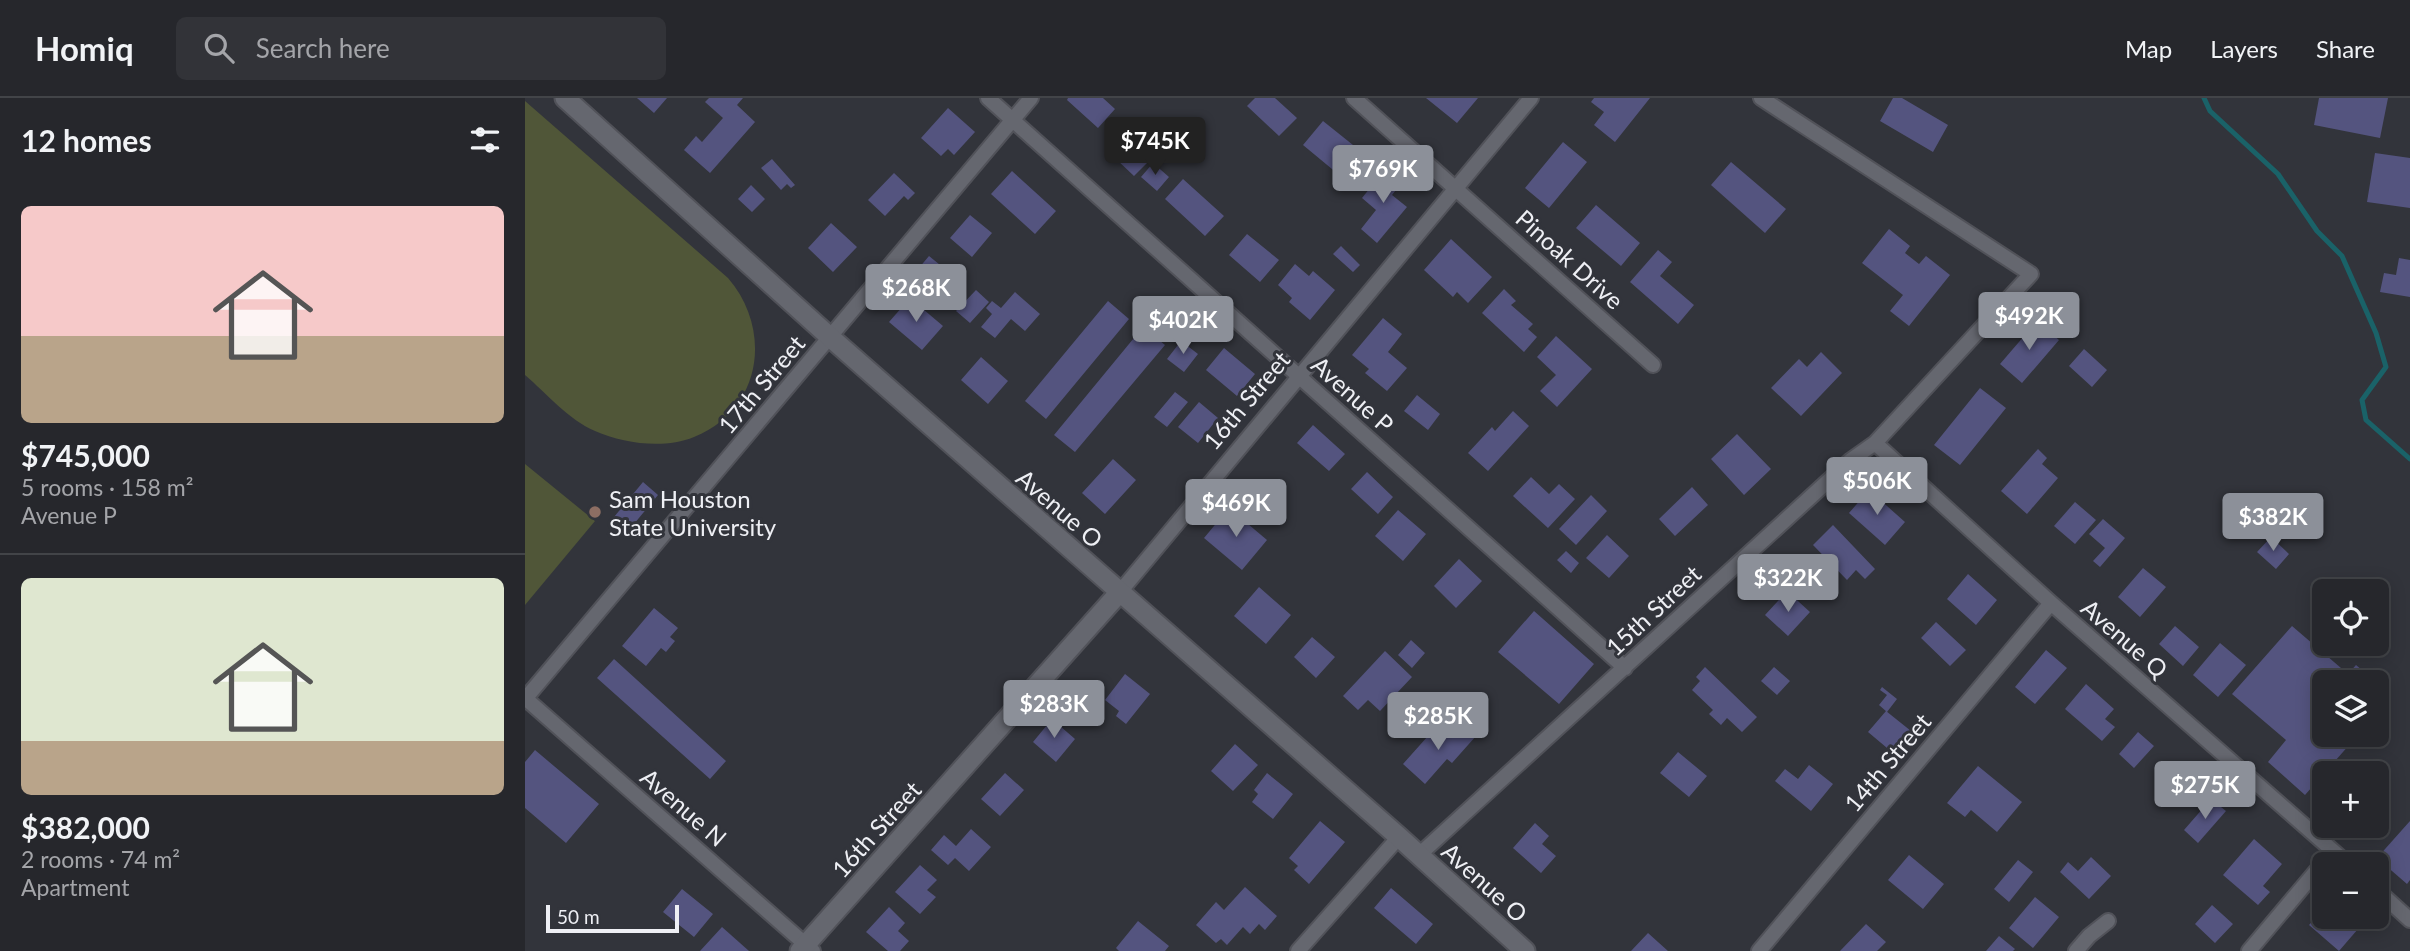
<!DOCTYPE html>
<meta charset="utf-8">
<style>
body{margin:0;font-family:Lato,sans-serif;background:#323338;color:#f1f3f6;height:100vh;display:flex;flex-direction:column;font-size:26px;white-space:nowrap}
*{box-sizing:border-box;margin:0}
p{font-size:23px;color:#a4a5a9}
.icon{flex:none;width:38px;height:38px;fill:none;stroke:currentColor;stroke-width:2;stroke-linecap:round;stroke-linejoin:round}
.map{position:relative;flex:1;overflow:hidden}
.panel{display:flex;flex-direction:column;background:#26272c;width:525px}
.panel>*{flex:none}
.controls{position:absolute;left:1787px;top:481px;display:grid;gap:14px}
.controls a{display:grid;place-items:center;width:77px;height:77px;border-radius:10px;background:#26272c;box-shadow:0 4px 18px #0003,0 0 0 2px #424448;font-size:35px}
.scale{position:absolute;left:21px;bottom:18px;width:133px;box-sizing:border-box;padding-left:7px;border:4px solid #eeeff4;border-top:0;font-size:19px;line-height:24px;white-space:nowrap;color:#eeeff4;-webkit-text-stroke:5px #32343b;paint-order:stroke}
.price{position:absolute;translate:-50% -60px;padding:0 16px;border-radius:7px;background:#8c9099;color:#fff;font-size:23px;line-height:46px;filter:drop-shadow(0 2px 4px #0008)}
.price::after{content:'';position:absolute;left:50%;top:42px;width:21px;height:16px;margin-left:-10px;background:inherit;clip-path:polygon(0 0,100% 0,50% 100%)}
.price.active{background:#222;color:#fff}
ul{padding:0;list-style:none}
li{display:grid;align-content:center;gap:14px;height:371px;padding:0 21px}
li+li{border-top:2px solid #424448}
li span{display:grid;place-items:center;height:217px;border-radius:10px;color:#555}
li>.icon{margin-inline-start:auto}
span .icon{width:126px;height:126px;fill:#fffc;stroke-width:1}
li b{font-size:30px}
h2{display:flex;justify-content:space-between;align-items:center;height:84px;padding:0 21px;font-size:30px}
header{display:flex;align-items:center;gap:42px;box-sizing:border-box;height:98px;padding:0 35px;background:#26272c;border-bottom:2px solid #424448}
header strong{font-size:33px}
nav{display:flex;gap:38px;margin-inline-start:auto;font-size:24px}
.search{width:490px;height:63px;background:#323338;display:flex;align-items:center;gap:18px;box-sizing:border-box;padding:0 24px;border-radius:10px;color:#a4a5a9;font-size:26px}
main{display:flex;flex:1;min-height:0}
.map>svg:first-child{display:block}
.green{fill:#505638}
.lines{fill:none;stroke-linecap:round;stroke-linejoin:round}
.stream{stroke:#1a6268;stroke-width:5}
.building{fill:#54547f}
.street-casing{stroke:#515259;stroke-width:18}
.secondary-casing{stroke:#515259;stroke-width:23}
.street{stroke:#65676f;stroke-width:14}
.secondary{stroke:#65676f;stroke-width:19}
.education-dot{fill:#8d6e63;stroke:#32343b;stroke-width:2.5}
.labels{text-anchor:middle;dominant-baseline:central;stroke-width:6;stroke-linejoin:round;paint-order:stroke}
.street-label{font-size:24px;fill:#eeeff4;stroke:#32343b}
.poi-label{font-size:24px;fill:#eeeff4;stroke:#32343b;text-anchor:start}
</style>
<header>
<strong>Homiq</strong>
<div class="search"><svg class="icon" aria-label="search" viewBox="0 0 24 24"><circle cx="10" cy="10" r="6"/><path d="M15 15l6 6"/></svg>Search here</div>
<nav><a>Map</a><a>Layers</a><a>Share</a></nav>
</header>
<main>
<section class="panel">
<h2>12 homes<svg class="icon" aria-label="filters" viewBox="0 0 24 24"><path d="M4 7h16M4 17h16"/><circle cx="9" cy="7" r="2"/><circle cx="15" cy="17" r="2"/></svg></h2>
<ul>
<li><span style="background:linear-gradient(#f6c9c9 60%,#b9a48a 0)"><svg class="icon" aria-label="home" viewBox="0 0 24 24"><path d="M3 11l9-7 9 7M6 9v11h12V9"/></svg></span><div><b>$745,000</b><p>5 rooms · 158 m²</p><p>Avenue P</p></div></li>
<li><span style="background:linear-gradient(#dfe7d0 75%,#b9a48a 0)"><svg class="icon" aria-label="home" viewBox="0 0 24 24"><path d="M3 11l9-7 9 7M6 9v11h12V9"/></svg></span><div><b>$382,000</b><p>2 rooms · 74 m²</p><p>Apartment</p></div></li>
</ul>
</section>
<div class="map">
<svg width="1885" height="853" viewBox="0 0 1885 853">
<rect width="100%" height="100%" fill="#32343b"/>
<path class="green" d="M0 3 203 180C248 232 237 312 169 339 140 351 99 346 70 333 44 322 21 295 0 277Z
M0 366 70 423 0 507Z"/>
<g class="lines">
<path class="stream" d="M1679 0 1685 13 1753 76 1792 133 1817 158 1851 235 1861 269 1837 302 1841 322 1885 361"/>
</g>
<path class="building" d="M112 0H142L129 15Z
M184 0H218L212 7 230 24 185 75 159 52 171 38 177 44 198 20 180 4Z
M543 0H578L590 11 573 30 542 2Z
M730 0H750L772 20 754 38 722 8Z
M901 0H953L932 25Z
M1069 0H1125L1090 44 1069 27 1079 14 1066 4Z
M1368 0H1377L1423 27 1408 54 1355 23Z
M1794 0H1863L1855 40 1789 27Z
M423 10 450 34 429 57 423 51 416 58 396 40Z
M798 23 833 51 813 76 778 47Z
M605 44 625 62 609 78 590 60Z
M1038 44 1062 64 1024 110 1000 90Z
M1850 55 1885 60V110L1842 104Z
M247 61 270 87 266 90 262 86 256 92 236 70Z
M1206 64 1261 111 1240 135 1186 87Z
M628 65 644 79 632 93 616 79Z
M861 70 878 83 867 97 882 109 852 145 836 131 851 112 837 100Z
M487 73 531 113 510 136 466 96Z
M369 75 390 95 383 102 379 98 360 118 343 102Z
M658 81 699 118 680 138 640 101Z
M226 87 240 101 227 114 213 101Z
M1071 107 1115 145 1096 168 1051 130Z
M445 117 467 135 447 159 425 140Z
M306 125 332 149 308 174 283 150Z
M1364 131 1385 148 1380 155 1394 166 1401 158 1425 177 1384 228 1365 213 1378 197 1337 165Z
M722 136 754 162 735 184 704 157Z
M926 141 967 179 943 205 932 194 928 199 899 172Z
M816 148 835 167 828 174 808 156Z
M1133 152 1147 164 1135 178 1169 207 1153 226 1105 184Z
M404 158 441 188 425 208 388 177Z
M1874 160 1885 162V199L1855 194 1859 175 1871 177Z
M770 166 784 178 788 173 810 192 785 222 764 204 767 200 753 187Z
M979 191 991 203 986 207 1008 226 1003 231 1012 239 999 254 957 215Z
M451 192 464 204 445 225 431 213Z
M490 194 515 216 500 233 486 221 470 240 456 229 467 216 461 210 467 203 476 210Z
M385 200 418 228 397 252 364 224Z
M583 203 604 221 521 321 500 303Z
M858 220 877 236 863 254 882 270 862 293 840 275 844 271 827 257Z
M1512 223 1534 242 1497 285 1475 266Z
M618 229 640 247 550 354 529 337Z
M1031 238 1067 271 1032 309 1015 293 1031 277 1012 259Z
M656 243 673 256 659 274 642 261Z
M699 250 730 276 712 298 681 272Z
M1559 251 1582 272 1567 289 1544 268Z
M1296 254 1317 275 1276 318 1246 290 1274 261 1282 269Z
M456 259 483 283 463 306 436 282Z
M1455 290 1481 310 1435 367 1409 347Z
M650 294 663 304 642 329 629 319Z
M892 297 915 316 903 332 879 313Z
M674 304 693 320 673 345 653 329Z
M988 313 1004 328 963 373 943 355 967 329 970 333Z
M788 327 820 356 804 373 772 345Z
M1212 336 1246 371 1219 397 1186 361Z
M1513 351 1522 360 1517 366 1533 380 1502 416 1476 393Z
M588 361 611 382 580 416 557 395Z
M842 374 868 399 853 416 826 391Z
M1006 379 1024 396 1034 386 1050 401 1023 430 988 398Z
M118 384 133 397 99 438 84 425Z
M1167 389 1183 407 1150 438 1134 421Z
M1344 392 1380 424 1360 447 1324 415Z
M1066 397 1082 413 1051 447 1034 431Z
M1550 404 1571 422 1550 446 1529 428Z
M704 410 742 442 717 472 679 440Z
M873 412 901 436 878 463 850 438Z
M1578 421 1600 440 1575 469 1568 463 1580 450 1564 436Z
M1308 427 1350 471 1340 481 1331 472 1322 482 1288 447Z
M1082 437 1104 458 1084 480 1061 460Z
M1746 439 1764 456 1751 471 1732 454Z
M1041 453 1054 465 1046 475 1032 462Z
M934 461 957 483 931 510 909 488Z
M1618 470 1641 489 1615 519 1593 499Z
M1443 476 1472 502 1451 527 1422 501Z
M734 489 766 517 741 546 709 518Z
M1262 493 1285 514 1263 538 1240 517Z
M129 510 153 530 145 539 150 543 141 554 136 550 121 568 97 548Z
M1009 513 1069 566 1034 606 973 554Z
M1411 524 1441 552 1425 568 1396 540Z
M1650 528 1674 549 1658 568 1634 546Z
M1767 528 1823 576 1831 567 1851 584H1799V637H1833L1780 697 1743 664 1761 642 1707 596Z
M787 539 810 559 791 580 769 559Z
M886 542 900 555 887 570 873 557Z
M1695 545 1721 567 1693 599 1668 577Z
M1521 552 1542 570 1510 606 1490 589Z
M860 553 887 579 855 613 843 602 833 612 818 598Z
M89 561 201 663 185 681 72 580Z
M1180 569 1232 619 1217 634 1202 620 1196 627 1184 616 1188 612 1167 592 1175 583 1171 579Z
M1249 569 1265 583 1252 597 1236 583Z
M600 576 625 596 601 626 591 618 594 613 580 602Z
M1852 585 1866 598 1852 615Z
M1561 586 1589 611 1580 621 1590 629 1577 643 1540 611Z
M1357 589 1372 601 1362 614 1354 607 1362 597 1355 592Z
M1361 613 1386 633 1368 655 1343 634Z
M527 621 550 641 531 664 508 644Z
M937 625 951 638 927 665 922 661 900 686 878 666 911 629 924 640Z
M1613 634 1629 648 1609 670 1594 656Z
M710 646 733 667 708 693 686 673Z
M10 652 74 706 41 745 0 710V664Z
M1153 654 1182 678 1164 699 1135 675Z
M1284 667 1308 686 1286 713 1250 683 1260 671 1273 681Z
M1453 668 1497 704 1472 734 1446 712 1440 719 1422 705Z
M480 675 499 692 475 718 456 701Z
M742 675 768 696 748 721 727 704 733 696 729 692Z
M1686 701 1701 713 1673 745 1659 732Z
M795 723 820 744 784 786 769 772 773 768 764 760Z
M1885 723V782L1882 786 1852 760Z
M1010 725 1024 738 1017 746 1031 758 1016 775 988 750Z
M446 731 466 749 444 773 430 760 423 767 406 752 419 737 431 748Z
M1729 741 1757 766 1738 788 1745 794 1733 807 1698 777Z
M1384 757 1419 786 1398 811 1363 782Z
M1566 759 1586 778 1564 801 1535 774 1543 764 1553 773Z
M1493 762 1508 774 1484 804 1469 791Z
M395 767 412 782 402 792 411 799 395 816 370 794Z
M720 789 752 818 740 832 734 826 725 836 718 829 702 847 696 841 691 845 671 827 691 804 699 812Z
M866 790 908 826 891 846 849 810Z
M157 791 188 816 169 839 138 814Z
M1510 799 1534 819 1508 850 1484 830Z
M1687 807 1708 826 1690 845 1670 826Z
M364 809 380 825 373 833 384 843 375 853H363L341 834Z
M1799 810V819H1819L1833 831 1814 853 1784 827Z
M613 823 644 848 640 853H594L591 850Z
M1341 826 1361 844 1352 853H1315Z
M197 829 224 853H175Z
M1123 835 1143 853H1106Z
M1474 838 1490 851 1488 853H1461Z"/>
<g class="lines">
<g class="street-casing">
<path id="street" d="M463 0 1100 570
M829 0 1128 267
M1350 345 1526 505 1823 766
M594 495 1006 0
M0 600 288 853
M0 601 506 0
M894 757 1326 362 1350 345 1506 176 1236 0
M1852 792 1885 822
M773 853 874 739
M1234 853 1526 505
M1551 853 1564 838 1583 823
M1724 853 1808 753"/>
</g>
<g class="secondary-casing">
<path id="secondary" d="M40 0 306 240 874 739 1000 853
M275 853 594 495"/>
</g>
<use href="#street" class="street"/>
<use href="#secondary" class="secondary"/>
</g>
<circle class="education-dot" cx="70" cy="414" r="7"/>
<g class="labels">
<g class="street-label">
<text transform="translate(1045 161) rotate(42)">Pinoak Drive</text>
<text transform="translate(236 286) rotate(-50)">17th Street</text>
<text transform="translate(828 296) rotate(42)">Avenue P</text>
<text transform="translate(721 302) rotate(-50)">16th Street</text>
<text transform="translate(535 410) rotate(41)">Avenue O</text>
<text transform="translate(1128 512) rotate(-43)">15th Street</text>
<text transform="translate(1600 540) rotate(41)">Avenue Q</text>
<text transform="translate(1362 664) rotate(-50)">14th Street</text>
<text transform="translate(159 709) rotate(41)">Avenue N</text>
<text transform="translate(351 731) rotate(-48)">16th Street</text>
<text transform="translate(960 784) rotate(42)">Avenue O</text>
</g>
<g class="poi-label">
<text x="84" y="400">Sam Houston<tspan x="84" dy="28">State University</tspan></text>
</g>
</g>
</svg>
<div class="controls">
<a><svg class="icon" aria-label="locate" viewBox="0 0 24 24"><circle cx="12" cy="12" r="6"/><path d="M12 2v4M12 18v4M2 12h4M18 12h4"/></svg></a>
<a><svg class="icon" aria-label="layers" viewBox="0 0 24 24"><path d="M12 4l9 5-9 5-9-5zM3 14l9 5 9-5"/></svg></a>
<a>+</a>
<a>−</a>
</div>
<div class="scale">50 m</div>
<b class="price active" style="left:630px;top:79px">$745K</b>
<b class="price" style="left:858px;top:107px">$769K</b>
<b class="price" style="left:391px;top:226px">$268K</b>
<b class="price" style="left:1504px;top:254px">$492K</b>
<b class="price" style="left:658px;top:258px">$402K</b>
<b class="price" style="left:1352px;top:419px">$506K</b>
<b class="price" style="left:711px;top:441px">$469K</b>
<b class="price" style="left:1748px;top:455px">$382K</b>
<b class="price" style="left:1263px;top:516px">$322K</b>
<b class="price" style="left:529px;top:642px">$283K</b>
<b class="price" style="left:913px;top:654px">$285K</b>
<b class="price" style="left:1680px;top:723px">$275K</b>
</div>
</main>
